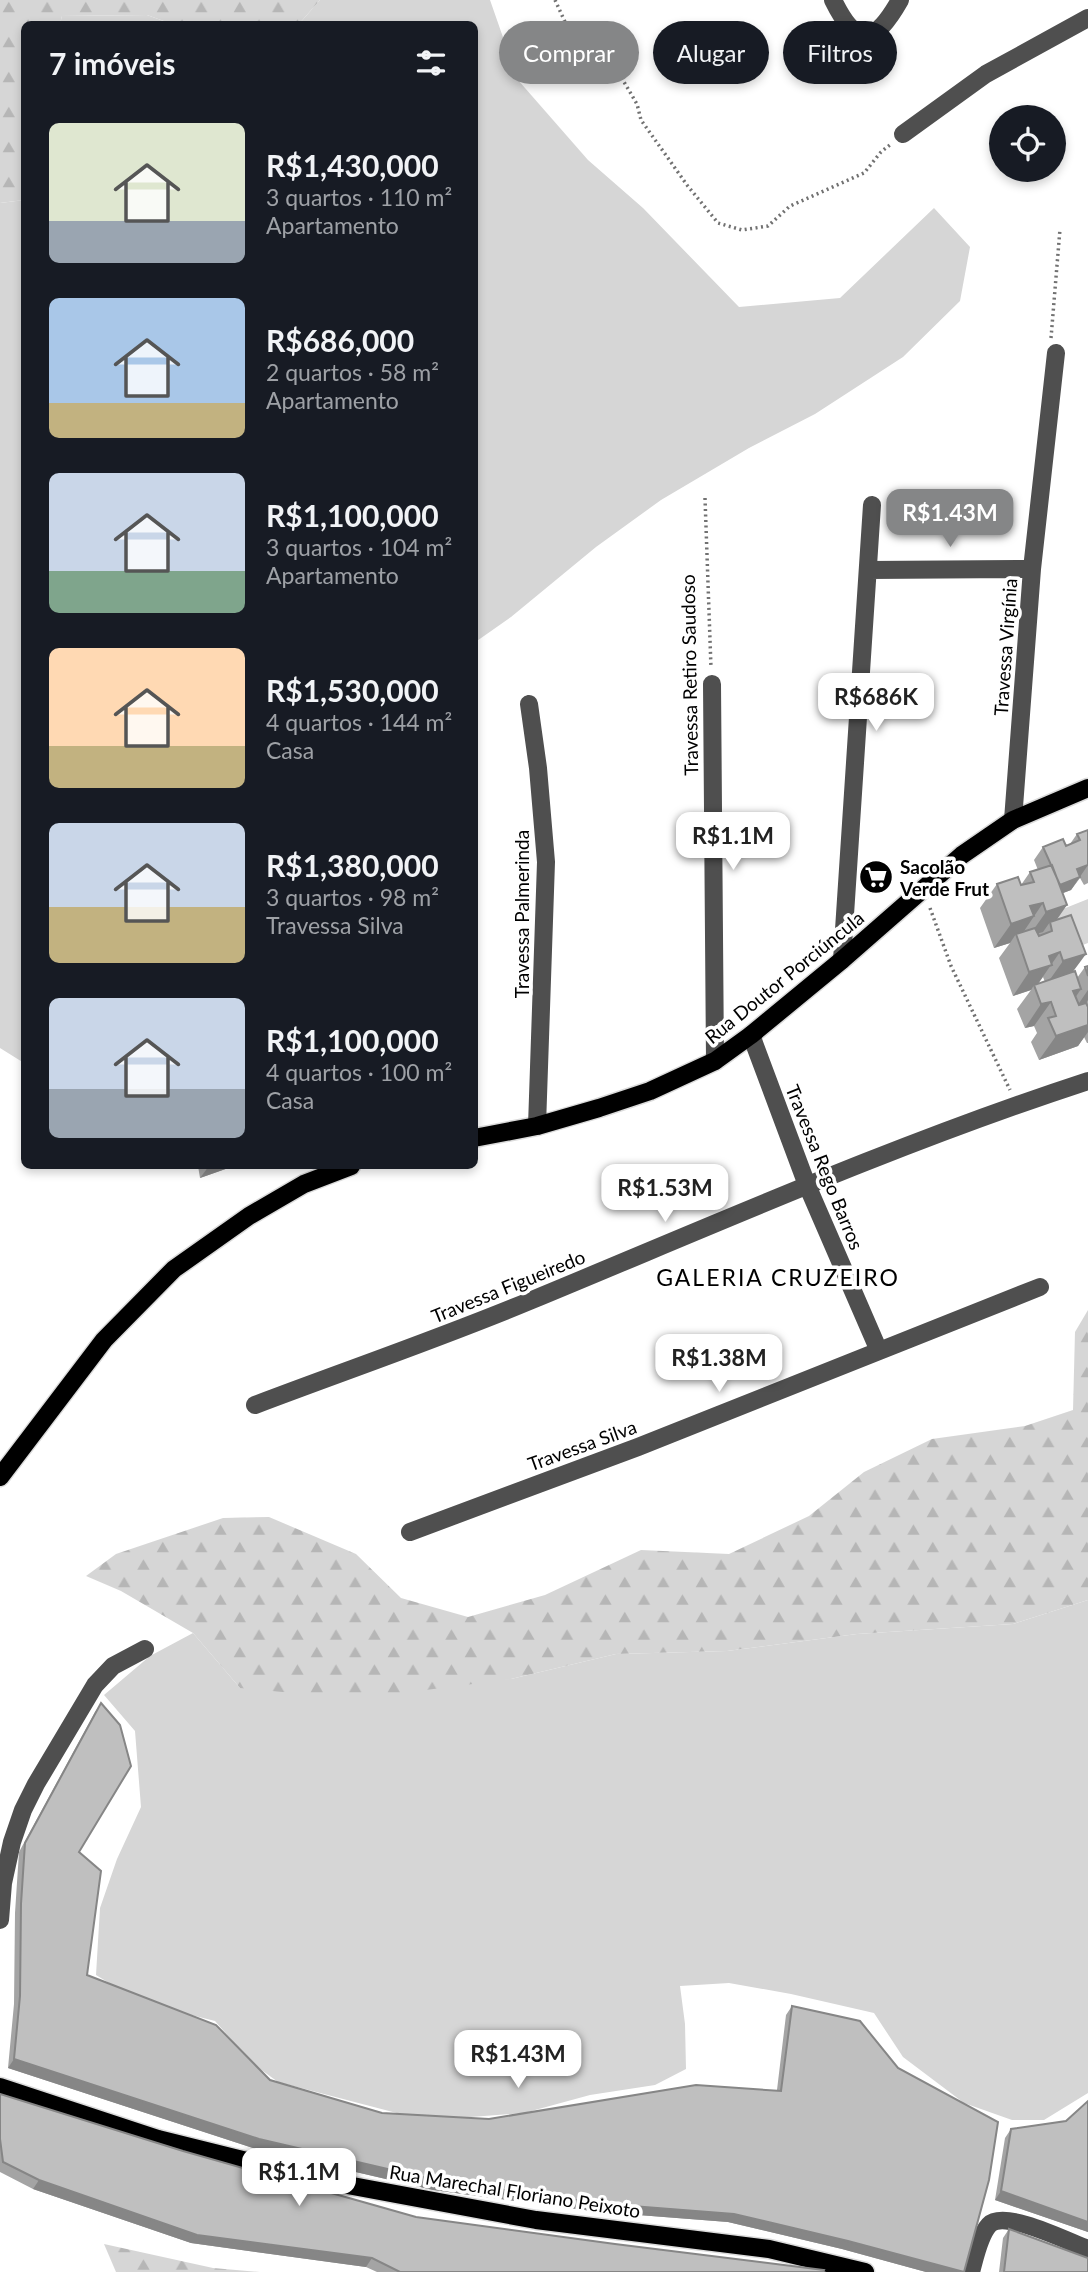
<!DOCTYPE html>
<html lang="pt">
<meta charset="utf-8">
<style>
body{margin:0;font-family:Lato,sans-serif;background:#20242c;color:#f1f3f6;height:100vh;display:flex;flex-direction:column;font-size:26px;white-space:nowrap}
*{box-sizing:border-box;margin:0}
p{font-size:23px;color:#9ea1a6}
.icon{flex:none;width:38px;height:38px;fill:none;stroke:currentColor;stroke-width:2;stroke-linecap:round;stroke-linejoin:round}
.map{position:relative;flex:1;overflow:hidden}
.sheet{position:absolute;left:21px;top:21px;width:457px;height:1148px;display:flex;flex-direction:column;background:#171b24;border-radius:10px;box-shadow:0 4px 10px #0003}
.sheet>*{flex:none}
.banner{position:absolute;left:499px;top:21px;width:483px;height:63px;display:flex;gap:14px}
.fabs{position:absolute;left:989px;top:105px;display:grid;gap:14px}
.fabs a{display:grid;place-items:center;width:77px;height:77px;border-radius:50%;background:#171b24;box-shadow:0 4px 10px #0003;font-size:35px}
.price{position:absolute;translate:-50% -60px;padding:0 16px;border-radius:14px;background:#fff;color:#222;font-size:23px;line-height:46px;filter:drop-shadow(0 2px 4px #0008)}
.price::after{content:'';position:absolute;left:50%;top:42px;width:21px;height:16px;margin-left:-10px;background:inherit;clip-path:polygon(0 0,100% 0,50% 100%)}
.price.selected{background:#858687;color:#fff}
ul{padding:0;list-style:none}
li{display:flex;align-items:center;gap:21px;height:175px;padding:0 28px}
li span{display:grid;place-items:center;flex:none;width:196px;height:140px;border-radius:10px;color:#555}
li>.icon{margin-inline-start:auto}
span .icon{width:84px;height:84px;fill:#fffc;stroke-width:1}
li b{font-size:30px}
h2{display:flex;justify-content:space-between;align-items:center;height:84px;padding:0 28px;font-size:30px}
.tag{padding:0 24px;border-radius:32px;background:#171b24;box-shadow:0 4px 10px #0003;font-size:24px;line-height:63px}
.tag.selected{background:#858687;color:#fff}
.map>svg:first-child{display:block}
.grass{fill:#d6d6d6}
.forest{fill:url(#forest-firs)}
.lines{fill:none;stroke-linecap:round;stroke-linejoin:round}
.major-casing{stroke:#dbdbdb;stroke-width:21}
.path{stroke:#717171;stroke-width:3.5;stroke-dasharray:2 3.5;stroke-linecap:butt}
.minor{stroke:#4f4f4f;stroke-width:18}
.major{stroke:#000;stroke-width:18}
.wall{fill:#a4a4a4;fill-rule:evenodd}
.shaded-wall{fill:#868686}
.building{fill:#bfbfbf;stroke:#868686;stroke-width:2}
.labels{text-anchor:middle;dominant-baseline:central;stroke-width:7;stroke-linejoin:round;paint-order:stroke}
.street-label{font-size:19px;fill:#000;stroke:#fff}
.poi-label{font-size:19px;font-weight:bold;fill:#000;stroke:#fff;text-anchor:start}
.quarter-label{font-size:23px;letter-spacing:2px;fill:#000;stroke:#fff}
</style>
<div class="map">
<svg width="1088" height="2272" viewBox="0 0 1088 2272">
<defs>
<pattern id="forest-firs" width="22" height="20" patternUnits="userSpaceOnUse" patternTransform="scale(1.75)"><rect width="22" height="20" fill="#d6d6d6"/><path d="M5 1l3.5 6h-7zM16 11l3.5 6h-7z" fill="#b6b6b6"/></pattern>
</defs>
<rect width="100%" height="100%" fill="#fff"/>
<path class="grass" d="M320 0H490L518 80 588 160 643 208 739 307 840 298 934 208 970 247 960 301 903 357 815 414 749 448 661 500 596 547 511 617 474 643V24H299Z
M147 15 172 24H60L62 16Z
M24 200V1063L0 1048V203Z
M1088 899V943L1069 950 1053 913Z
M1088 1600V2093L1044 2120H1012L964 2103 903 2057 874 2013 791 1994 729 1983 680 1986 685 2024 686 2069 655 2085 590 2095 524 2113 458 2118 412 2117 278 2082 252 2063 215 2021 140 2002 96 1975 100 1908 117 1859 141 1807 135 1731 104 1695 150 1656 193 1633 240 1688 511 1679 616 1654 727 1651 857 1634 1013 1624Z"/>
<path class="forest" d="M0 0H320L299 24H172L147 15 62 16 60 24H24V200L0 203Z
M1088 1310V1600L1013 1624 857 1634 727 1651 616 1654 511 1679 355 1699 240 1688 193 1633 121 1591 86 1576 116 1554 223 1518 269 1517 356 1554 401 1598 468 1617 545 1595 641 1550 729 1554 809 1516 864 1472 932 1439 1025 1426 1073 1410 1075 1332Z
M104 2244 213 2268 260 2272H116Z"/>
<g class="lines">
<g class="major-casing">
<path id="major" d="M474 1138 537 1126 599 1108 650 1091 715 1061 751 1035 842 960 962 855 1013 820 1088 788
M0 1477 104 1340 174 1269 249 1216 304 1184 351 1166
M0 2087 158 2139 331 2182 536 2220 769 2249 865 2272"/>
</g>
<path class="path" d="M555 0 565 22 610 58 637 104 641 120 687 185 718 223 742 230 768 226 790 206 864 173 881 152 891 144
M1051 338 1060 229
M705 498 711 668
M930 908 951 966 1010 1090"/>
<path class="minor" d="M833 0C857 49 875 44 900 0
M903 134 986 74 1088 18
M868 570 1032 569
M712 684 715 1061
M529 704 538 768 546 862 537 1126
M1013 820 1032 569 1056 353
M842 960 872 505
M751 1035 807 1185 879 1351
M255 1405C347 1370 441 1338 532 1300 716 1224 898 1143 1088 1081
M410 1532 638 1447 1040 1287
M0 1920 3 1883 12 1842 23 1810 36 1784 95 1685 113 1666 145 1649
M971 2272C975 2258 979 2236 989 2225 1004 2209 1069 2242 1088 2249"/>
<use href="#major" class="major"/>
</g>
<path class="wall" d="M1088 830V883L1084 885 1080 878 1071 890 1063 893 1057 919 1073 972 1077 978 1085 967 1088 966V1043H1087L1084 1037 1078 1046 1039 1060 1031 1042 1037 1033 1034 1026 1025 1028 1017 1009 1031 990 1013 996 999 958 1010 943 994 948 980 908 997 884 1021 885 1030 872 1038 870 1034 860 1043 847 1066 846 1070 844 1077 834ZM1043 977 1045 982 1038 984Z
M198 1166H234L200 1178Z
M101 1703 79 1852 87 1975 270 2080 382 2113 489 2119 777 2090 786 2015 792 2006 964 2272H926L842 2249 728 2222 600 2212 433 2190 253 2148 8 2068 14 2004 15 1913 19 1852 95 1712Z
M0 2094 183 2151 416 2217 823 2272H377L366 2267 191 2243 33 2189 0 2172Z
M1088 2101V2232L995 2200 1005 2138 1011 2129 1066 2121Z
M1009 2229 1088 2272H999L1003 2238Z"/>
<path class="shaded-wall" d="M1088 865 1071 890 1050 898 1059 886 1077 869Z
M1043 903 1018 940 1016 934 1010 943 994 948 1011 924 1030 906Z
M1067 905 1051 928 1050 922 1043 932 1029 936 1046 912Z
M1060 952 1035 988 1034 985 1031 990 1013 996 1029 972 1049 956Z
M1086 954 1069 977 1046 985 1063 961Z
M1081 989 1065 1013 1073 991Z
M1088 990V1000L1083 1007 1075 1009Z
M1051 1002 1034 1026 1025 1028 1041 1004Z
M1088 1025V1032L1078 1046 1039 1060 1056 1036Z
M209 1166H234L200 1178Z
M14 2059 734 2214 848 2241 964 2272H926L842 2249 728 2222 600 2212 433 2190 253 2148 8 2068Z
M39 2180 372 2258 366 2267 191 2243 33 2189Z
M1001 2191 1088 2222V2232L995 2200Z"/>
<path class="building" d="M1088 830V865L1077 869 1080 877 1060 885 1043 847 1063 839 1066 846 1080 840 1077 834Z
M1052 865 1067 905 1046 912 1043 903 1030 906 1034 916 1011 924 997 884 1018 877 1021 885 1034 882 1030 872Z
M1071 915 1086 954 1063 961 1060 952 1049 956 1052 965 1029 972 1016 934 1035 928 1039 936 1052 931 1050 922Z
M1088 966V976L1085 967Z
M1075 971 1081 989 1073 991 1079 1005 1086 1003 1088 1007V1025L1056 1036 1048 1018 1056 1016 1051 1002 1041 1004 1034 985Z
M101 1703 120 1725 131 1766 79 1852 101 1871 87 1975 216 2025 270 2080 382 2113 489 2119 696 2085 781 2091 792 2006 860 2021 898 2068 998 2122 989 2180 964 2272 848 2241 734 2214 606 2204 439 2181 259 2139 14 2059 20 1996 21 1904 25 1843Z
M0 2094 183 2151 416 2217 615 2244 824 2270 823 2272H400L372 2258 197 2235 39 2180 3 2162 0 2139Z
M1088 2101V2222L1001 2191 1011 2129 1066 2121Z
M1009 2229 1088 2258V2272H1004Z"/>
<defs>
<g id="supermarket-disc" transform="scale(1.75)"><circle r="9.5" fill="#000" stroke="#fff"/><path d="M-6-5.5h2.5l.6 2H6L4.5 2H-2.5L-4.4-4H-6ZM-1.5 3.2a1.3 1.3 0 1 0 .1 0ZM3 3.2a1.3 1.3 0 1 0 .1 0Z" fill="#fff"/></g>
</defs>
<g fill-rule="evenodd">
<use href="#supermarket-disc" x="876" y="877"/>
</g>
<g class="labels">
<g class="street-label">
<text transform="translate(1005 647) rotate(-86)">Travessa Virgínia</text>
<text transform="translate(689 675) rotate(-91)">Travessa Retiro Saudoso</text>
<text transform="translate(521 914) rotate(-90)">Travessa Palmerinda</text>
<text transform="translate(784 977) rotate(-39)">Rua Doutor Porciúncula</text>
<text transform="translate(825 1167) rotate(68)">Travessa Rego Barros</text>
<text transform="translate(508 1286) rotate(-22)">Travessa Figueiredo</text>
<text transform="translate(582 1445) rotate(-20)">Travessa Silva</text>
<text transform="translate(515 2191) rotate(9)">Rua Marechal Floriano Peixoto</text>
</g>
<g class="poi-label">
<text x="900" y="866">Sacolão<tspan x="900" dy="22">Verde Frut</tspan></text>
</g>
<g class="quarter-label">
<text x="778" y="1277">GALERIA CRUZEIRO</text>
</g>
</g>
</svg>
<div class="fabs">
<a><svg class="icon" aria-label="locate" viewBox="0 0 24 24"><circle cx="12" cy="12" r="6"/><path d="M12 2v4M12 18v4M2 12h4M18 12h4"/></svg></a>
</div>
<b class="price selected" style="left:950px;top:549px">R$1.43M</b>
<b class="price" style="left:876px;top:733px">R$686K</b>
<b class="price" style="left:733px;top:872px">R$1.1M</b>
<b class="price" style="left:665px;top:1224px">R$1.53M</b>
<b class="price" style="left:719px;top:1394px">R$1.38M</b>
<b class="price" style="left:518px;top:2090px">R$1.43M</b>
<b class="price" style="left:299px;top:2208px">R$1.1M</b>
<div class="banner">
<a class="tag selected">Comprar</a>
<a class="tag">Alugar</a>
<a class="tag">Filtros</a>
</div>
<section class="sheet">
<h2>7 imóveis<svg class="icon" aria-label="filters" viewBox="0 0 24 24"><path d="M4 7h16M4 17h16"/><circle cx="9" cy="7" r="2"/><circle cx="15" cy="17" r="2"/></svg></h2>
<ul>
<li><span style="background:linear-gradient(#dfe7d0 70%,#9aa5b1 0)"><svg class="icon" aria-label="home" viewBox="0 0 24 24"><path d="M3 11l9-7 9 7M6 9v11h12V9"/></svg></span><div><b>R$1,430,000</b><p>3 quartos · 110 m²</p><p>Apartamento</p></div></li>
<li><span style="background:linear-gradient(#a9c7e8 75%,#c2b280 0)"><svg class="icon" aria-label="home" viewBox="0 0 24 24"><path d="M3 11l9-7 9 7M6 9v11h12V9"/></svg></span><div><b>R$686,000</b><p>2 quartos · 58 m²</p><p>Apartamento</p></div></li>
<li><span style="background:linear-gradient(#c9d6e8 70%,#7fa58c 0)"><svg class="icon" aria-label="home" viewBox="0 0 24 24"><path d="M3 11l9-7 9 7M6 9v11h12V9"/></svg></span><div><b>R$1,100,000</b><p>3 quartos · 104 m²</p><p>Apartamento</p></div></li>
<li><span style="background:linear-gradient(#ffd9b3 70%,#c2b280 0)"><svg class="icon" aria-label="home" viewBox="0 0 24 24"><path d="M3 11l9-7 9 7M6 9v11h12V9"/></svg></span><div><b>R$1,530,000</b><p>4 quartos · 144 m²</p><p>Casa</p></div></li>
<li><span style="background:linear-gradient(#c9d6e8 60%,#c2b280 0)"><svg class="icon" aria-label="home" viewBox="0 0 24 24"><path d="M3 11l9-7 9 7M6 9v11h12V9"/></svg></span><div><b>R$1,380,000</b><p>3 quartos · 98 m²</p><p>Travessa Silva</p></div></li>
<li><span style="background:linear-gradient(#c9d6e8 65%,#9aa5b1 0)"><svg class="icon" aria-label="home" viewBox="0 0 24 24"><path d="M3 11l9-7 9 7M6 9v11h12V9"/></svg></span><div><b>R$1,100,000</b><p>4 quartos · 100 m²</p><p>Casa</p></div></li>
</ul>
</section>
</div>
